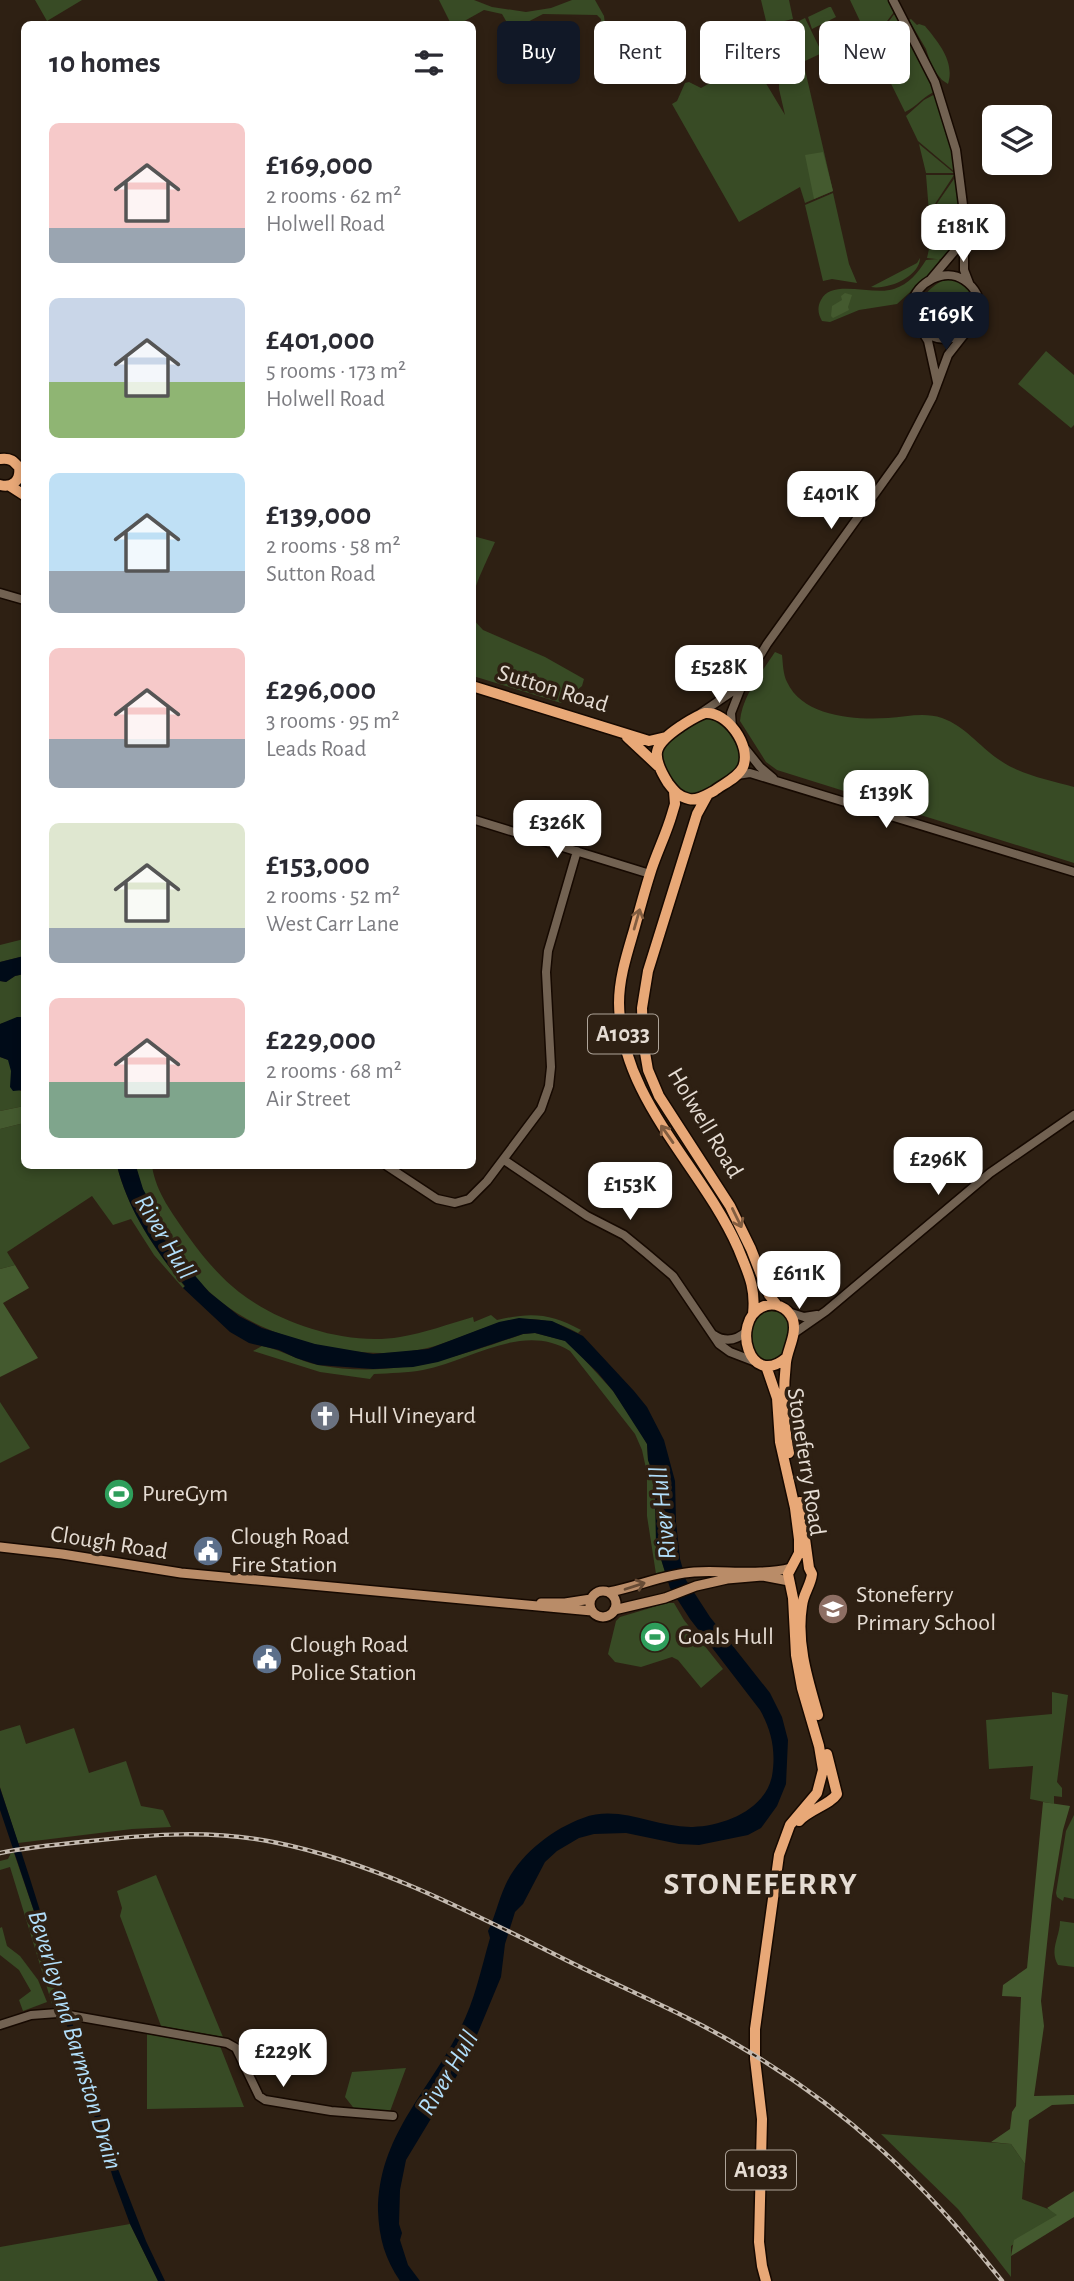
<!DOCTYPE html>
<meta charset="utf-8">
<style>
body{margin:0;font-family:"Alegreya Sans",sans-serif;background:#f2f2f3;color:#2b2b33;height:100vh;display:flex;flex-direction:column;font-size:26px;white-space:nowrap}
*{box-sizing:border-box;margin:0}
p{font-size:23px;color:#7c7c81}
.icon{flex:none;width:38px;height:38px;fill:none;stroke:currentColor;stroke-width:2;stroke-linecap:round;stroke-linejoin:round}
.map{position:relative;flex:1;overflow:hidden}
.side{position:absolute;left:21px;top:21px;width:455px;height:1148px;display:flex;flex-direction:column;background:#fff;border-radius:10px;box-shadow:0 4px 10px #0003}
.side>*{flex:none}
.banner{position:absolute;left:497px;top:21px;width:471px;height:63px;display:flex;gap:14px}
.buttons{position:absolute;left:982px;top:105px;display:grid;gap:14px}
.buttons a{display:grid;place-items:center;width:70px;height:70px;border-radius:10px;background:#fff;box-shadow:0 4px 10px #0003;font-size:35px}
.price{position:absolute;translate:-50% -60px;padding:0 16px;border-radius:14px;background:#fff;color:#222;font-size:23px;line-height:46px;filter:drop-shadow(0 2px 4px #0008)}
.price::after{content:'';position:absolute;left:50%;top:42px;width:21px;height:16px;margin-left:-10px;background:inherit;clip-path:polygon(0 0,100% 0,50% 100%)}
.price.active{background:#111827;color:#fff}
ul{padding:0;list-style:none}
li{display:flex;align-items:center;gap:21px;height:175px;padding:0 28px}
li span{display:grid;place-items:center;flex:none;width:196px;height:140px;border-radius:10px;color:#555}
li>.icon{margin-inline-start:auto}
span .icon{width:84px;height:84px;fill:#fffc;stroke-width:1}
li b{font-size:30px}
h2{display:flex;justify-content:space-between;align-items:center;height:84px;padding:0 28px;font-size:30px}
.pill{padding:0 24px;border-radius:10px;background:#fff;box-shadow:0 4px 10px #0003;font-size:24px;line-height:63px}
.pill.active{background:#111827;color:#fff}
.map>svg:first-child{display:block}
.green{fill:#384b25}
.forest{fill:#445a2f}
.water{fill:#000b18}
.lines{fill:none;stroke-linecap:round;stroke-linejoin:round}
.secondary-casing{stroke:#160901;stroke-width:11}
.primary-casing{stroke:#160901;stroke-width:12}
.highway-casing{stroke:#160901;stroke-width:13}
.secondary{stroke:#726252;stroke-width:8}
.primary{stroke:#b98c68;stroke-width:9}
.highway{stroke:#e8a877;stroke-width:10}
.rail-casing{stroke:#c4bab0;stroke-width:4.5}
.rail{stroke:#2e2013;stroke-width:2;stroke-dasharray:5;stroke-linecap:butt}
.oneway{stroke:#825d40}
.oneway2{stroke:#664b35}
.labels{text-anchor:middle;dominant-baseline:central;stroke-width:7;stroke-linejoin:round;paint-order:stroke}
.shield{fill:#2e2013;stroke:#aea499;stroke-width:2}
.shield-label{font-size:23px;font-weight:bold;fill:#e5dcd3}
.street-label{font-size:24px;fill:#e5dcd3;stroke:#2e2013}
.poi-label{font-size:24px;fill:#e5dcd3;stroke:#2e2013;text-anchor:start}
.water-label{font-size:26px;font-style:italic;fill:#b1defa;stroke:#2e2013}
.district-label{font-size:32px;font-weight:bold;letter-spacing:2px;fill:#e5dcd3;stroke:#2e2013}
</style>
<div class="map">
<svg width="1074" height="2281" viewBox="0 0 1074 2281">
<rect width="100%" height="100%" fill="#2e2013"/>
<path class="green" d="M35 0H82L47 21Z
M439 0H474L492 7 526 12 551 8 572 0H595L604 16 606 33 602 35 601 19 597 15 543 14 516 28 509 26 502 14 484 10 459 24H451Z
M761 0H789L793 19 767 25Z
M850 0H889L894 12 877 34 868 38Z
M829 7H831L836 17 812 29 808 17Z
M895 13 936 91C923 96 917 107 905 112L869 39 878 36Z
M805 18 822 53 805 61 797 22Z
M911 19 917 25 919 24 925 26C939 43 955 62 948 84L942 80 932 68 926 49 909 20Z
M794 22 833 191 805 203 800 187 739 222 672 104 677 101 685 83 689 82 701 88 752 60 785 115 779 89V75L774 64 767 29Z
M937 93 955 161 956 173 918 141 906 116 924 100Z
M919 144 954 173H926Z
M926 175H954L929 213V212Z
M956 176 962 227 960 239 945 260 927 258 931 240 929 215Z
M833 193 849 264 857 283 832 279 823 281 805 205Z
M920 258C920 276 889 290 871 287L917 263Z
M938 259 943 262 897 304 859 310 830 322 822 321C818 314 817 307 821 300 831 278 873 296 894 289 909 284 918 273 926 260Z
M947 279C987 286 981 322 949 336 909 332 912 292 947 279Z
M1046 351 1074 375V425L1071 428 1018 384Z
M473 536 495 542C489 556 475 584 473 597Z
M472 618 483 630 545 657 584 679 582 686 561 703 473 676Z
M775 652 782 655C783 664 783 674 787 682 803 717 855 720 888 718 906 717 924 712 942 718 965 726 979 746 998 759 1020 775 1049 780 1074 787V863L777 770 766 762 740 721C742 696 762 672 775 652Z
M709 718 718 719 721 721 738 747 740 762 731 774 696 796C674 798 655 763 665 745L703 719Z
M24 939V956L0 962V945Z
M24 974V1017L0 1024V981L6 982 15 976Z
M0 1057 9 1060 20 1091 24 1090V1106L0 1111Z
M24 1123V1166H117C129 1212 155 1250 185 1287L183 1288 154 1255 131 1219 113 1225 92 1196 7 1252 15 1265 0 1269V1129Z
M136 1166H152C156 1193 173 1214 188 1236 203 1257 219 1276 239 1292 280 1324 347 1346 400 1337 424 1333 449 1324 473 1317L474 1322 491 1315 497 1320C531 1312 550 1313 581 1330L578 1333C509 1295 471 1346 404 1352 372 1355 341 1351 309 1343 234 1323 193 1289 158 1220 149 1202 139 1185 136 1166Z
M768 1310 781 1313 789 1322C789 1338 788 1354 772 1362 743 1356 746 1320 768 1310Z
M535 1333 566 1341 574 1348 613 1391 639 1429 647 1444 648 1460 655 1479 656 1543 665 1572 656 1574 647 1516V1473L642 1450 635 1434 570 1351C523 1322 472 1360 423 1370 408 1373 390 1373 374 1374L370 1379 320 1372 253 1351 262 1346C282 1350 299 1361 318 1365 392 1379 455 1358 523 1334Z
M0 1402 30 1448 0 1463Z
M667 1603H674L684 1620 723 1669 701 1688 678 1660 672 1657 641 1667 615 1662 608 1654 616 1621 620 1617Z
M1052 1692 1068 1695 1057 1782 1062 1788V1797L1054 1796V1804L1030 1799 1033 1766 989 1769 986 1720 1052 1714Z
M20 1725 26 1744 74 1728 89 1773 126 1761 141 1806 163 1810 171 1827 132 1829 18 1843 0 1787V1731Z
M1074 1815V1899L1064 1897 1063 1901 1057 1897 1056 1893 1066 1831Z
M11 1853H14L40 1929 60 2003 52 2004 10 1867 0 1870V1861L8 1859Z
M156 1875 223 2037 161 2026 120 1916 122 1908 117 1891Z
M1060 1921 1074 1923V1967L1058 1965C1049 1950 1060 1937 1060 1921Z
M2 1927 7 1946 20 1956 38 1980 47 2002 23 2011 19 2000 31 1991 19 1970 0 1955V1928Z
M147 2034 220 2046 244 2107 147 2109Z
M406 2068 389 2114 356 2111 345 2097 352 2072Z
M881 2134 1011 2144 1025 2164 1022 2199 1061 2214 1011 2246V2277L958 2209Z
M130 2224 158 2281H0V2247Z"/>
<path class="forest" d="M823 152 833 191 814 199 805 155Z
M845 293 852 295 848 307 849 310 833 318 831 316 832 306 842 300 841 296Z
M24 1106V1123L0 1129V1111Z
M15 1265 29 1288 3 1303 38 1358 0 1377V1269Z
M1043 1802 1070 1806 1063 1830 1052 1896 1041 2001 1044 2026 1034 2096 1074 2095V2104L1052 2105 1029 2120 1025 2164 1011 2144 991 2142 1010 2129 1012 2112 1016 2106 1021 1997 1002 1996 1003 1985 1027 1968Z
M1074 2191V2217L1011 2256 1014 2240 1057 2215 1047 2208Z"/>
<path class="water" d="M24 956V974L15 976 6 982 0 981V962Z
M17 1017H24V1090L13 1091 10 1087 11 1071 8 1060 0 1057V1024Z
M117 1166H136L143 1189 162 1223 164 1232 179 1257 209 1292 239 1316 262 1328 315 1344 373 1354 428 1349 499 1322 519 1318 552 1321 583 1336 634 1391 647 1407 664 1440 675 1481 676 1522 680 1559 686 1580 710 1617 770 1693 782 1717 788 1740 786 1784 777 1806 761 1828 748 1835 699 1845 679 1844 626 1833 594 1834 579 1838 557 1851 545 1862 523 1904 515 1912 505 1944 501 1977 467 2059 406 2160 400 2190 399 2224 402 2233 400 2240 408 2265 420 2281H400C385 2259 379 2238 378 2211 378 2136 429 2092 460 2029 475 2000 481 1969 490 1938L488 1931C495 1917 498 1901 505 1886 518 1856 552 1829 583 1818 620 1804 655 1828 693 1827 724 1826 765 1810 772 1776 776 1752 772 1731 760 1710L690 1619 670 1588 656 1543 655 1479 648 1460 647 1444 613 1391 598 1373 565 1341 535 1333 523 1334 438 1362 413 1367 373 1369 318 1365 296 1358 279 1350 249 1343 230 1332 183 1288 185 1286C155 1250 129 1212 117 1166Z
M0 1788C28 1871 55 1954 77 2040 86 2071 100 2101 104 2133L146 2241 165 2281H158L130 2224 113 2178 60 2003 40 1929 0 1810Z"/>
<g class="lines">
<g class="secondary-casing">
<path id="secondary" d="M893 0 935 82 956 150 964 213V270L969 283
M931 279 958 247 962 236
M922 331 928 341 937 382
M0 593 24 600
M701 713 742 685
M732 728 731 713 742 685 767 644 902 456 932 398 948 355 981 313C980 298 976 288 964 280 945 267 916 282 912 304 909 323 929 340 947 339 952 339 958 336 963 335
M744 747 760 767 773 778
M737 775 750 773 1074 872
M472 819 650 874
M504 1160 587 1216 624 1235 646 1253 673 1276 719 1344 730 1352 756 1362
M387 1166 437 1199 455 1203 469 1199 487 1181 541 1109 549 1086 551 1067 546 972 548 951 577 851
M788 1312 804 1317 817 1315
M793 1334 826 1311 990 1173 1074 1115
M714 1335C726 1343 737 1340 747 1331
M0 2025 31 2015 58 2013 227 2043 236 2048 259 2096 265 2100 331 2111 393 2116"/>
</g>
<g class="primary-casing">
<path id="primary" d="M0 1547 62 1554 181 1573 592 1611
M590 1604a13 13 0 1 1 26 0a13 13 0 1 1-26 0Z
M609 1592C637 1587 664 1574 694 1572 725 1570 760 1576 791 1568
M541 1603H565L591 1599
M614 1610 665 1598 696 1586 727 1579 762 1576 789 1581"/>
</g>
<g class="highway-casing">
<path id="highway" d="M0 459C12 457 15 463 22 471
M0 485C13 488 21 480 19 467
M10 486 24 495
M472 686 649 741 666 737
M705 713C727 711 752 746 743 767 738 778 723 784 714 791 706 795 698 801 689 799 679 797 674 791 668 783 650 754 653 745 681 726 689 721 696 716 705 713Z
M627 737 658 766
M674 791 675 804 672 814C666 835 656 854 650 874 644 893 639 912 634 930 627 954 619 978 619 1003 620 1099 702 1166 738 1248 748 1273 756 1287 753 1314
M708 794 697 814 648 971 642 1008 643 1041 648 1070 659 1096 730 1206 751 1249 769 1295 777 1305
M786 1358C749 1389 731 1322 762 1307 774 1301 788 1307 793 1320 797 1334 788 1348 786 1362 783 1391 783 1423 789 1453
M766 1366 777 1398 780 1442 795 1508 799 1539V1553L788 1574 793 1598 796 1655 802 1688 819 1746 823 1770 817 1793 790 1825 779 1855 755 2029V2059L762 2119 759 2242 762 2266 766 2281
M800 1502 809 1568 812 1574C811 1585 803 1594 802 1606 796 1643 808 1680 818 1715
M799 1821C810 1809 830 1805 837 1794L827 1754"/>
</g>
<use href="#secondary" class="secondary"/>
<use href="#primary" class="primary"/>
<use href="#highway" class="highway"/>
<g class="rail-casing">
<path id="rail" d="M0 1853C29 1847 61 1844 91 1841 152 1834 213 1830 273 1842 374 1862 468 1911 560 1957 619 1987 682 2012 739 2046 849 2110 923 2182 1002 2281"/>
</g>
<use href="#rail" class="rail"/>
</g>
<defs><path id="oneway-shaft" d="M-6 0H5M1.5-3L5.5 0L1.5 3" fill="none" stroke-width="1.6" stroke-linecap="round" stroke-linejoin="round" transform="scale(1.75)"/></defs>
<g class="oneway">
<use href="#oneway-shaft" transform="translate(637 919) rotate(-74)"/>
<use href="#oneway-shaft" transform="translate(667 1134) rotate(-125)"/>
<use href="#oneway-shaft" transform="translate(737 1218) rotate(64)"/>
</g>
<use class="oneway2" href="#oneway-shaft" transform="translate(635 1586) rotate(-18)"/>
<defs>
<g id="church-disc" transform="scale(1.575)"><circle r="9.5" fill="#6b7280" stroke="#2e2013"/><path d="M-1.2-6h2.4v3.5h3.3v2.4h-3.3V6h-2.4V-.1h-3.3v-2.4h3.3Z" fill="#fff"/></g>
<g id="stadium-disc" transform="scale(1.575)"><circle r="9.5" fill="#2e9e5b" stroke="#2e2013"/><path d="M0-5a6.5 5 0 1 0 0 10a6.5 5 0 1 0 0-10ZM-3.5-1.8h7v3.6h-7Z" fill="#fff"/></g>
<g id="civic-disc" transform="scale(1.575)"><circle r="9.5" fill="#5c6f8a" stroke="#2e2013"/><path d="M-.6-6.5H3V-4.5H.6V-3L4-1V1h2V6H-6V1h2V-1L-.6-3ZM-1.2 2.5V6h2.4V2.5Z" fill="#fff"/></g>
<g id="school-disc" transform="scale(1.575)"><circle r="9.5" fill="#8d6e63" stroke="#2e2013"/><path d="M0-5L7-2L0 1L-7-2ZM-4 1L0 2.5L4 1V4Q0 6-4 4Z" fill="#fff"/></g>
</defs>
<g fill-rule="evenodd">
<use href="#church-disc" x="325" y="1416"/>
<use href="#stadium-disc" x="119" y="1494"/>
<use href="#civic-disc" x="208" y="1551"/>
<use href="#school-disc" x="833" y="1609"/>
<use href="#stadium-disc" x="655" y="1637"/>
<use href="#civic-disc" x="267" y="1659"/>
</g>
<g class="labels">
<g class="shield">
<rect x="588" y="1014.5" width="70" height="39" rx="5"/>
<rect x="726" y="2150.5" width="70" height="39" rx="5"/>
</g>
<g class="shield-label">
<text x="623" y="1034">A1033</text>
<text x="761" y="2170">A1033</text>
</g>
<g class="street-label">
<text transform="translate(553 689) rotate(17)">Sutton Road</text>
<text transform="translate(705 1123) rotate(59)">Holwell Road</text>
<text transform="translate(806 1462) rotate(81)">Stoneferry Road</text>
<text transform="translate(109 1543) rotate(9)">Clough Road</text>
</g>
<g class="poi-label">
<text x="348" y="1416">Hull Vineyard</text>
<text x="142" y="1494">PureGym</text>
<text x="231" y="1537">Clough Road<tspan x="231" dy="28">Fire Station</tspan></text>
<text x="856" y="1595">Stoneferry<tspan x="856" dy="28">Primary School</tspan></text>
<text x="678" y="1637">Goals Hull</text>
<text x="290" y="1645">Clough Road<tspan x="290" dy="28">Police Station</tspan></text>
</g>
<g class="water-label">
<text transform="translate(165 1237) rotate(59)">River Hull</text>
<text transform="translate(663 1513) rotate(-96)">River Hull</text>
<text transform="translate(75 2040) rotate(73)">Beverley and Barmston Drain</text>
<text transform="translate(448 2073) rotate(-59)">River Hull</text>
</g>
<g class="district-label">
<text x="761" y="1884">STONEFERRY</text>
</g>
</g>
</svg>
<div class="buttons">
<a><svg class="icon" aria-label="layers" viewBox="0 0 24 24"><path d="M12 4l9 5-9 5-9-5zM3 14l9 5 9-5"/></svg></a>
</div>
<b class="price" style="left:963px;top:264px">£181K</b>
<b class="price active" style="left:946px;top:352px">£169K</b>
<b class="price" style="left:831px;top:531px">£401K</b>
<b class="price" style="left:719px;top:705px">£528K</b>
<b class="price" style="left:886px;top:830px">£139K</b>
<b class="price" style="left:557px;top:860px">£326K</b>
<b class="price" style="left:938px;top:1197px">£296K</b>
<b class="price" style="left:630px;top:1222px">£153K</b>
<b class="price" style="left:799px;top:1311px">£611K</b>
<b class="price" style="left:283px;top:2089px">£229K</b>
<div class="banner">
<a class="pill active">Buy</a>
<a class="pill">Rent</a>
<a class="pill">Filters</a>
<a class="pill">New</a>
</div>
<section class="side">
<h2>10 homes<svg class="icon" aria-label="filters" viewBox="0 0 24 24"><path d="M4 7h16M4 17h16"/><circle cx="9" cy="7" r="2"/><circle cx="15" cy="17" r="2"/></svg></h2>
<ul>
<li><span style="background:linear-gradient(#f6c9c9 75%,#9aa5b1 0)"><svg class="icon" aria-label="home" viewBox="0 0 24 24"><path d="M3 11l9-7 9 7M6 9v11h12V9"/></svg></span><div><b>£169,000</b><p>2 rooms · 62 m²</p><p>Holwell Road</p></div></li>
<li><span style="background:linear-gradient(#c9d6e8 60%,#8fb573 0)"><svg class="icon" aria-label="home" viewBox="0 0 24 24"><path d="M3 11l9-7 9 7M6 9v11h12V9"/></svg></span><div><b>£401,000</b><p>5 rooms · 173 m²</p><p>Holwell Road</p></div></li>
<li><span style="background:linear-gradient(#bfe0f5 70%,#9aa5b1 0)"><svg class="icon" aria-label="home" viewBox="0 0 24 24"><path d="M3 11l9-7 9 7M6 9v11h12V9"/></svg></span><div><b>£139,000</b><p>2 rooms · 58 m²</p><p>Sutton Road</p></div></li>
<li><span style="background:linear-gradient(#f6c9c9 65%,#9aa5b1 0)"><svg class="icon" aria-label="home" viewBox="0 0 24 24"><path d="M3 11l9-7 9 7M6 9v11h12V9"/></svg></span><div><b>£296,000</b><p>3 rooms · 95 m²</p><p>Leads Road</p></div></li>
<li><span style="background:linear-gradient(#dfe7d0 75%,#9aa5b1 0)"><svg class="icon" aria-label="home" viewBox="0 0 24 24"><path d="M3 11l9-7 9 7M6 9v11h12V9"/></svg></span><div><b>£153,000</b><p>2 rooms · 52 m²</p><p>West Carr Lane</p></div></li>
<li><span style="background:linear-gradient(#f6c9c9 60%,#7fa58c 0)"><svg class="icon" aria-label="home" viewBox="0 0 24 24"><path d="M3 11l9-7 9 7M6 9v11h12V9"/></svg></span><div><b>£229,000</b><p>2 rooms · 68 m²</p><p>Air Street</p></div></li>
</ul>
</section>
</div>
